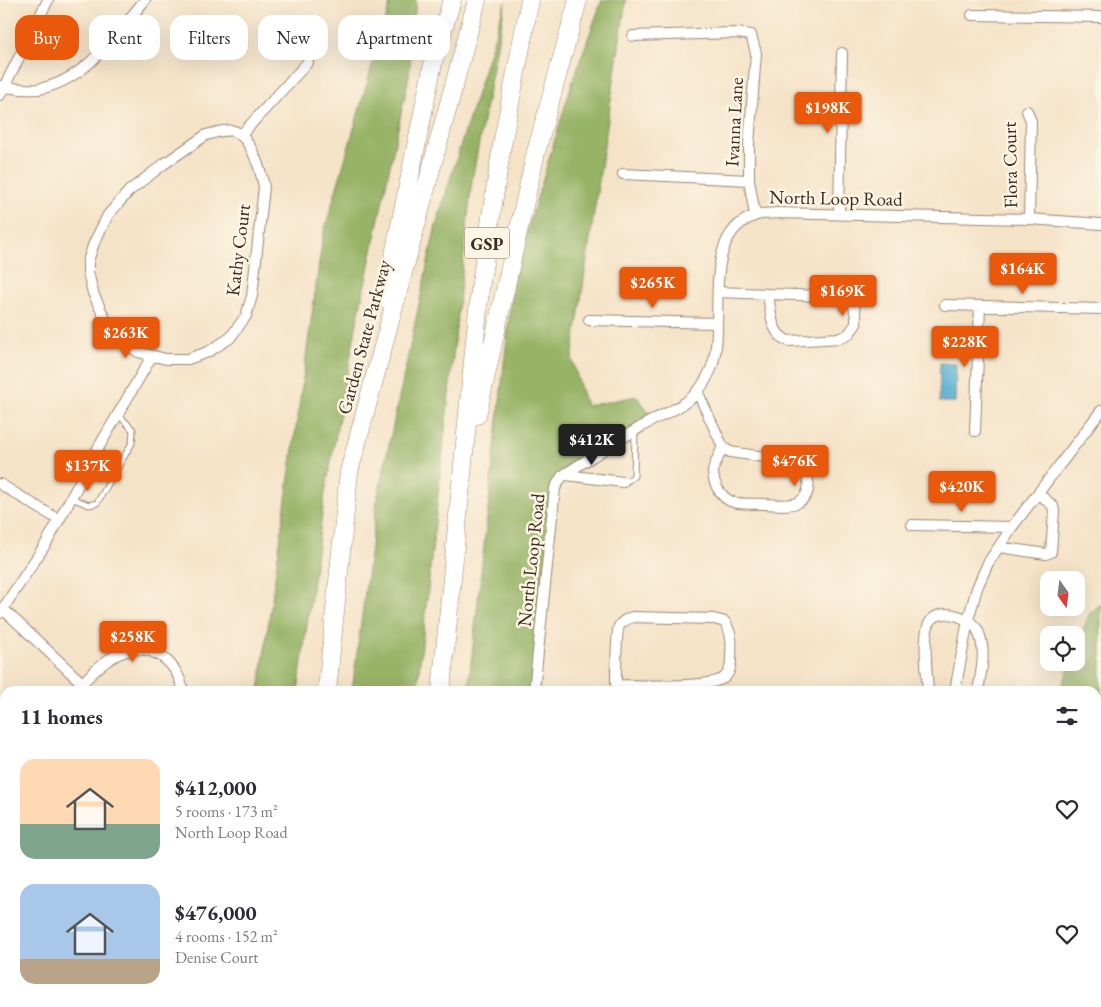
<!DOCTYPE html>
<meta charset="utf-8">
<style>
body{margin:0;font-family:"EB Garamond",serif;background:#f7f7f7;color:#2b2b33;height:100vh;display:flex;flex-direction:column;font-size:19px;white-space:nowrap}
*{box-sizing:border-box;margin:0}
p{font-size:16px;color:#7c7c81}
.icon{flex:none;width:28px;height:28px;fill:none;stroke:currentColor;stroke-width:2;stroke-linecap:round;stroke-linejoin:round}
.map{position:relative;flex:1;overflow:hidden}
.side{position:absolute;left:0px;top:686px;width:1101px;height:321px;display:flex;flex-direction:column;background:#fff;border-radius:15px 15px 0 0;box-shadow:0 5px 20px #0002}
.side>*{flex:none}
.guide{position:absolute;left:15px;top:15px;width:500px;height:45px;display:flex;gap:10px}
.needle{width:32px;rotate:166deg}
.controls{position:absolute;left:1040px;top:571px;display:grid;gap:10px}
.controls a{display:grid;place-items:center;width:45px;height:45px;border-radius:10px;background:#fff;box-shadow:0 5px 20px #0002;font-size:25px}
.price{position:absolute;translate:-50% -42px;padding:0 11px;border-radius:5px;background:#ea580c;color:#fff;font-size:16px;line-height:32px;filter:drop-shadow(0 1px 2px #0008)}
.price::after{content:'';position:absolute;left:50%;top:30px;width:15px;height:11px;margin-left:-8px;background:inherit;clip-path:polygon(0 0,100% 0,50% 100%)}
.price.on{background:#222;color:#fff}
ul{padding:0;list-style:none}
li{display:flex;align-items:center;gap:15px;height:125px;padding:0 20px}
li span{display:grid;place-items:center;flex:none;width:140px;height:100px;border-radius:15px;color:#555}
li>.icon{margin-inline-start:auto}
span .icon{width:60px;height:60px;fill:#fffc;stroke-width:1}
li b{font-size:21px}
h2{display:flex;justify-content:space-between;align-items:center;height:60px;padding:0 20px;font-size:21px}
.tag{padding:0 18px;border-radius:15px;background:#fff;box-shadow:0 5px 20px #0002;font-size:18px;line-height:45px}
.tag.on{background:#ea580c;color:#fff}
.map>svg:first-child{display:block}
.forest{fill:#96b366;stroke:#686e42}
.water{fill:#52aed0;stroke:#466c77}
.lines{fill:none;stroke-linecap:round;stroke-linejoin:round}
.lane-casing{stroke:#988673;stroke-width:7}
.street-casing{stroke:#988673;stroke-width:12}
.highway-casing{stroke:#988673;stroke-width:19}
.lane{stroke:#fff;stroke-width:5}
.street{stroke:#fff;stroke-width:10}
.highway{stroke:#fff;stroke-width:18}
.labels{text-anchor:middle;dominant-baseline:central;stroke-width:5;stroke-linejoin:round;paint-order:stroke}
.shield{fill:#fcf5e5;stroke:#75675a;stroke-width:1}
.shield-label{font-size:18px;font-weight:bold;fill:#3b2a1e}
.street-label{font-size:19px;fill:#3b2a1e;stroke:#fcf5e5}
</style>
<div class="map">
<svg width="1101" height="1007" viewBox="0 0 1101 1007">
<rect width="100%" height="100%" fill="#fcf5e5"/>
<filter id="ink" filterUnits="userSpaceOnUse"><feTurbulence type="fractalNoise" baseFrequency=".02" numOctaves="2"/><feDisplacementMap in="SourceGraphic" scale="10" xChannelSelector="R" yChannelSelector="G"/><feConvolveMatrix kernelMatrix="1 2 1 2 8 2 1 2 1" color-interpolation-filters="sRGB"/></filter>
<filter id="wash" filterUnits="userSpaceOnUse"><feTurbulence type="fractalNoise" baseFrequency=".0096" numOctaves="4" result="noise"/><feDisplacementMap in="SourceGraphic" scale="20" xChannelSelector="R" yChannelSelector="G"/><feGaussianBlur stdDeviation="1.12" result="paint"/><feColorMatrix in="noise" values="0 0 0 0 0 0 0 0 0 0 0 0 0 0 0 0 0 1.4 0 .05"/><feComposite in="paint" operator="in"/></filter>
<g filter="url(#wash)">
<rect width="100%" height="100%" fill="#f5e3c8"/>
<path class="forest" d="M391 0H416L409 76 357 322 325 493 298 691H259L323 236Z
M602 0H626L572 359 586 406 637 396 653 418 557 482 533 691H468L514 274 572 83Z
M505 3 472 180 417 691H352L377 501 436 225Z
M1101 604V715H1096V691H1060L1071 663 1076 662V648L1089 614Z
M310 1003V1002L383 1003V1007H309Z
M434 1003H499V1007H434Z
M923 1003 1069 1002V1007H921Z"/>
<path class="water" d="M940 363 956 364 955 402H939Z"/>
</g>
<g filter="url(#ink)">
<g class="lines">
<g class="lane-casing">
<path id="lane" d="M623 482 629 480 634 476 635 430
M71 498 89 505 97 503 132 443 133 430 118 414"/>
</g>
<g class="street-casing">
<path id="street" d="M972 15 1101 17
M633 36 736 33 751 35 756 53 749 144V180L755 215
M0 86C11 88 27 90 38 89 86 81 116 34 145 0
M0 95 48 0
M1027 111 1031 121 1029 219
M222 131C225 131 230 130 234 131 251 137 261 171 264 187L252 296 246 316 230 338 208 352 188 359H166L138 352 119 338 106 321 93 293 88 272V261L94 243 108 215 129 191 164 164 206 135Z
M241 135 308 62
M623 174 749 180
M839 214 842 53
M718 292 768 294
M768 294 823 296 847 299 854 306 856 317V324L848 335 840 338 789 341C770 335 771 311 768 294Z
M945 305 1101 309
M589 320 716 323
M697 391 723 447
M975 431 980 306
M723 447 730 452 799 462C809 472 814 493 799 502 789 507 775 504 764 504 755 503 743 505 733 502 722 499 713 484 713 472 714 463 720 454 723 447Z
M562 476 566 475 623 482
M0 484 59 520
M912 525 1012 527
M999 547 1046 554 1051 552 1054 511 1053 506 1038 493
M3 609 82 683
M0 613 47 542 100 445 152 356
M75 691C85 680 100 664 113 657 144 638 177 657 183 691
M534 691 555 488 562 476C590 458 618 440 646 424 659 416 674 411 686 402 698 394 706 381 711 369 728 326 698 236 754 216 761 213 769 214 777 213L1029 219 1101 224
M616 691C616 681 616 633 619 626 622 621 627 619 632 617L714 619 725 622C732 634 732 642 731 656 731 663 731 671 725 677 713 689 635 685 616 685
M928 691C927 674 923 642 928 626 935 605 970 615 978 631 987 651 981 671 978 691
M955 691 968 620 977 588 988 563 1012 527 1101 411
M499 1007 500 1002
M892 1007 894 1002"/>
</g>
<g class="highway-casing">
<path id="highway" d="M385 299 433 63 452 0
M477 415 536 152 578 0
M327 691 349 472 477 0
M441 691 480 289 502 145 530 0
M284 1007V1002
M406 1007 407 1002"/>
</g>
<use href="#lane" class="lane"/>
<use href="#street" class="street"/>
<use href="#highway" class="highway"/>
</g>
</g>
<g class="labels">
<rect class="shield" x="464.5" y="227.5" width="45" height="31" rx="4"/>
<g class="shield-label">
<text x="487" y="243">GSP</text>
</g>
<g class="street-label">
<text transform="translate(734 122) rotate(-87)">Ivanna Lane</text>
<text transform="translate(1010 165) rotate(-91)">Flora Court</text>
<text transform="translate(836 198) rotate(1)">North Loop Road</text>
<text transform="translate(238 250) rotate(-83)">Kathy Court</text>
<text transform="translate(364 337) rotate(-75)">Garden State Parkway</text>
<text transform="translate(531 560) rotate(-84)">North Loop Road</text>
</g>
</g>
</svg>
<div class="controls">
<a><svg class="needle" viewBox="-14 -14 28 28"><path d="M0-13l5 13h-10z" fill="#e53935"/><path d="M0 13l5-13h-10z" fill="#7c7c81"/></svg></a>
<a><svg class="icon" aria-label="locate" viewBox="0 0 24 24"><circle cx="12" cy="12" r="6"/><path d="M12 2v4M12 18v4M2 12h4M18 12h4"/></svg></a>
</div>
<b class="price" style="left:828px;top:134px">$198K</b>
<b class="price" style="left:1023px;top:295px">$164K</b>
<b class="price" style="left:653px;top:309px">$265K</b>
<b class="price" style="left:843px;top:317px">$169K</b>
<b class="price" style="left:126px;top:359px">$263K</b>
<b class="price" style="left:965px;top:368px">$228K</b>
<b class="price on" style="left:592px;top:466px">$412K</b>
<b class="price" style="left:795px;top:487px">$476K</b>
<b class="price" style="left:88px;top:492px">$137K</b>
<b class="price" style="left:962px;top:513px">$420K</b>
<b class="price" style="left:133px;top:663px">$258K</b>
<div class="guide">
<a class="tag on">Buy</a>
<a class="tag">Rent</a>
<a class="tag">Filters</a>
<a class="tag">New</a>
<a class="tag">Apartment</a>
</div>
<section class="side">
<h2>11 homes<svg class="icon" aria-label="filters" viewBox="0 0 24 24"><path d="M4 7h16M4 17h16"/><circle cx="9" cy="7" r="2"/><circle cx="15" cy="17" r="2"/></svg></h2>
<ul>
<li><span style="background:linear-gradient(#ffd9b3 65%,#7fa58c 0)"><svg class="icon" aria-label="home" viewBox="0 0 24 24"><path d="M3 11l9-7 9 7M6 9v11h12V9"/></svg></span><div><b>$412,000</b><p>5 rooms · 173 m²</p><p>North Loop Road</p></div><svg class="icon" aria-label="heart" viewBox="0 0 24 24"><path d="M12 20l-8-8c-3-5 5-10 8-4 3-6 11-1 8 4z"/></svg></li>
<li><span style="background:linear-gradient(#a9c7e8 75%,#b9a48a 0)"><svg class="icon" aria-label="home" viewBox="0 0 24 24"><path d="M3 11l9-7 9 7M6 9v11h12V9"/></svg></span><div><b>$476,000</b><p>4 rooms · 152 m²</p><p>Denise Court</p></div><svg class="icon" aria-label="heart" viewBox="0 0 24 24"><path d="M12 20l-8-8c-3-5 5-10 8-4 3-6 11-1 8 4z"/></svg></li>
</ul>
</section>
</div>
